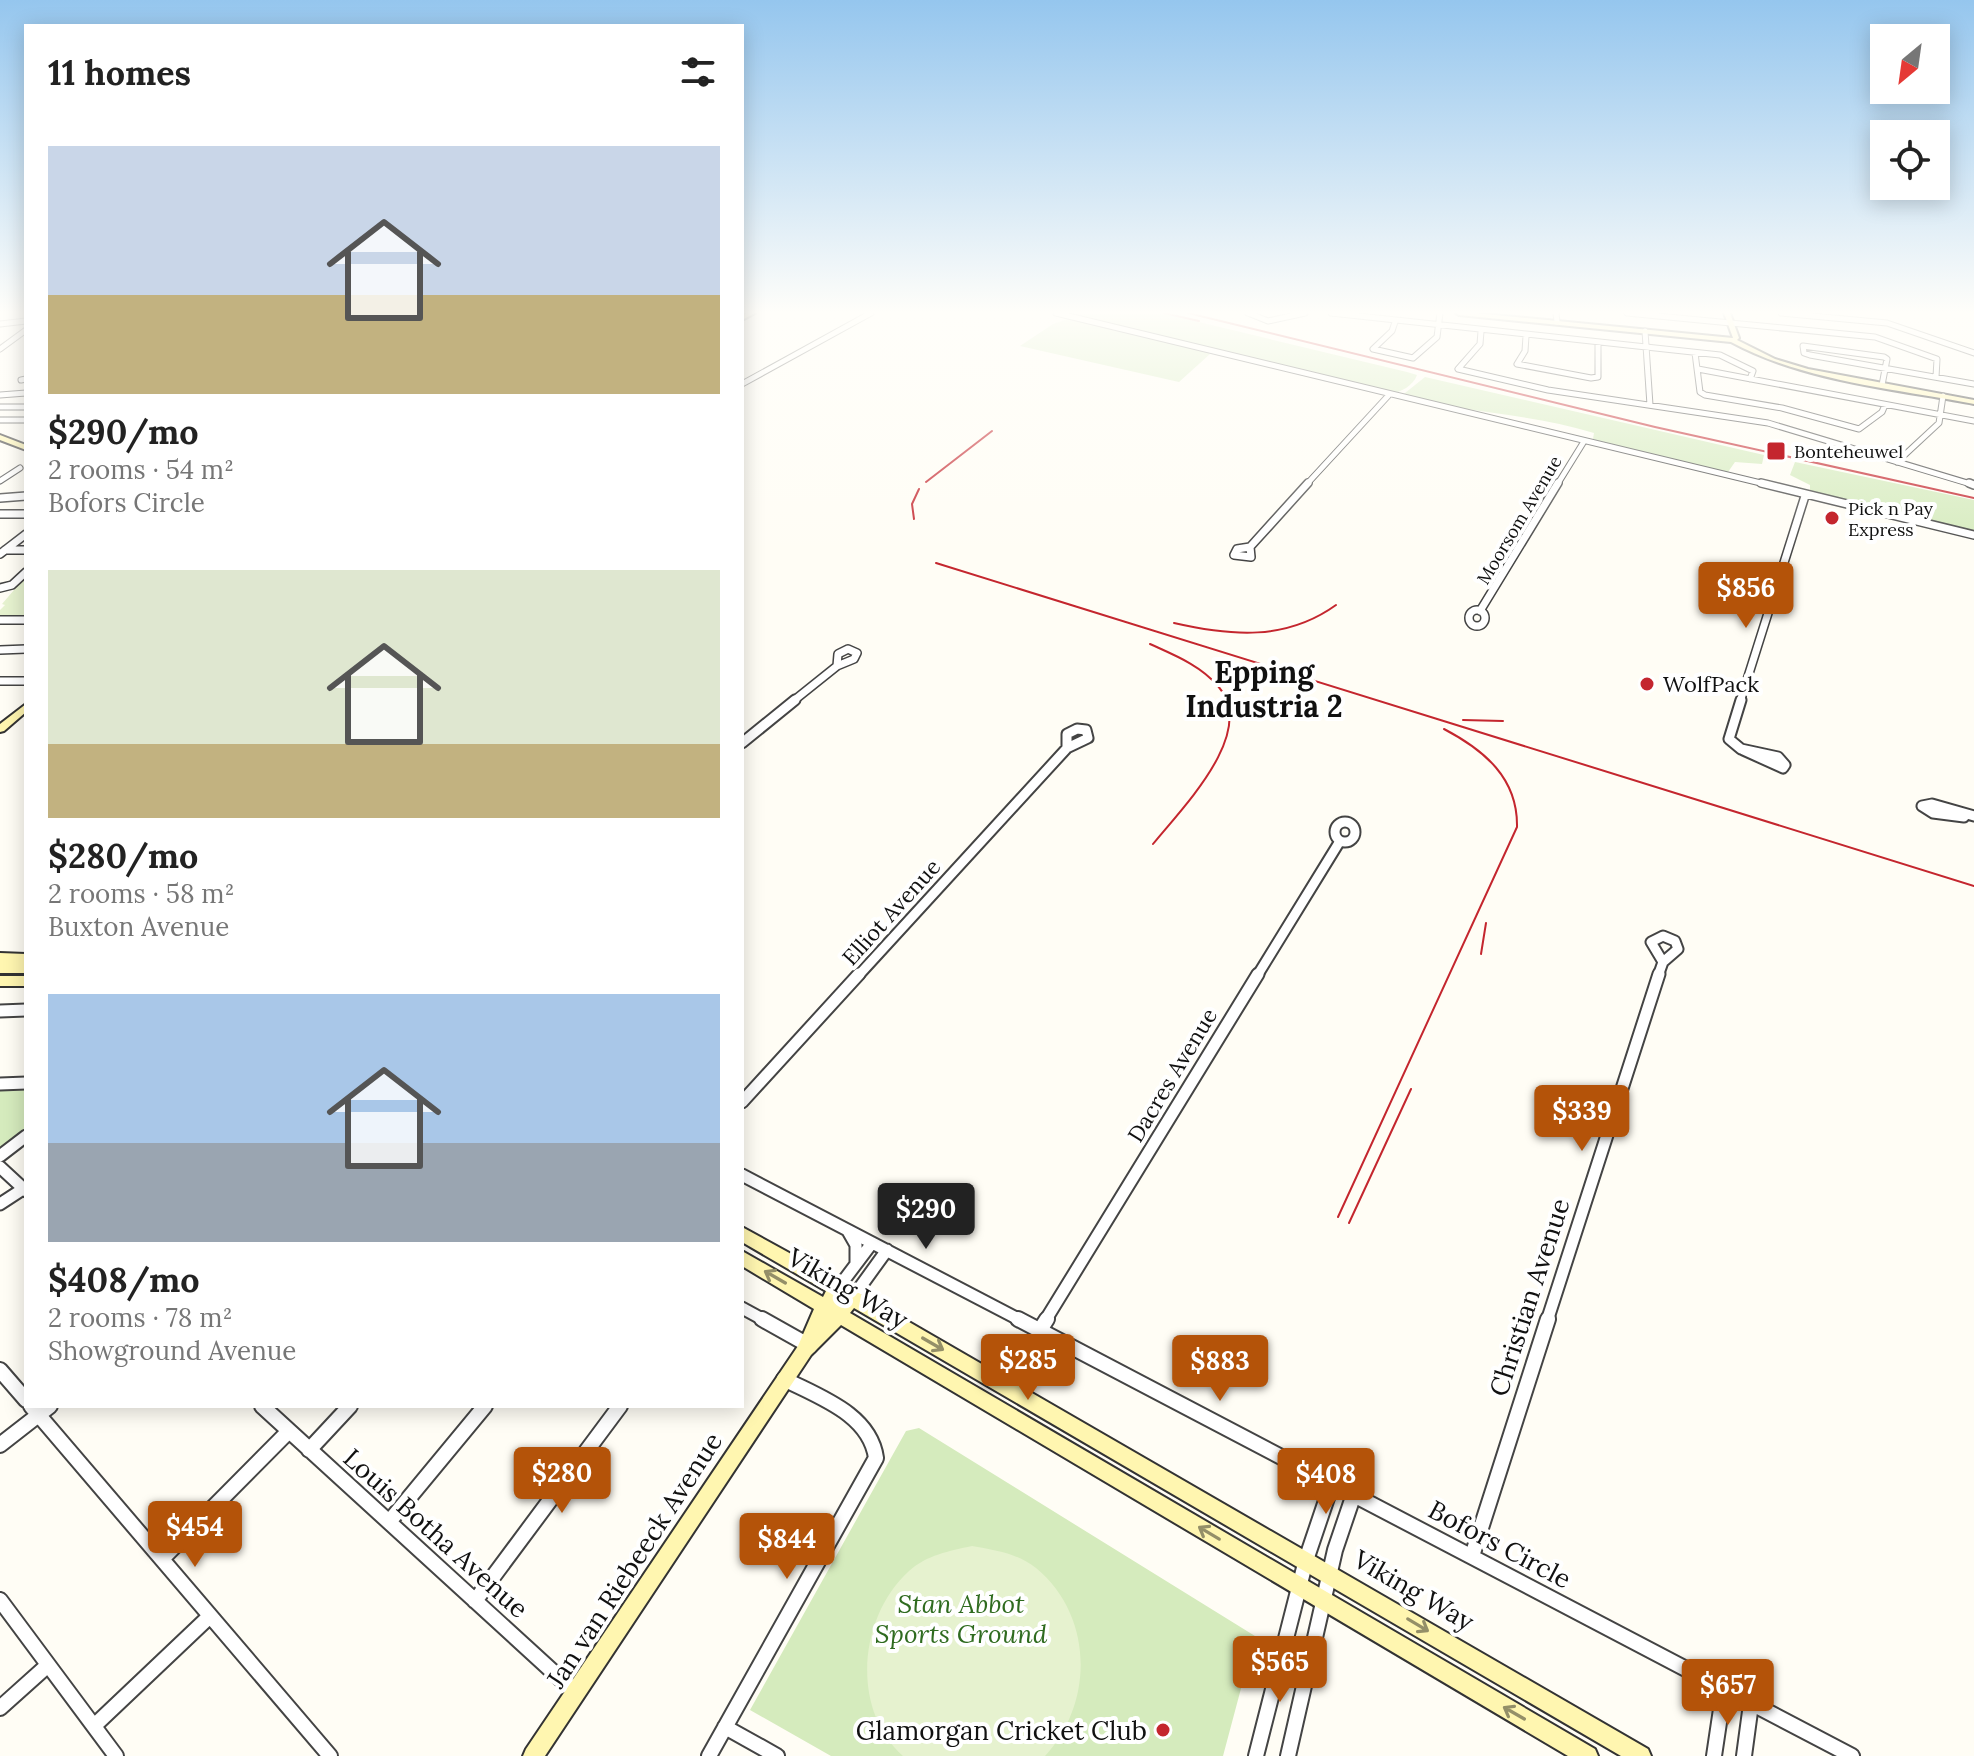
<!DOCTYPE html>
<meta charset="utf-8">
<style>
body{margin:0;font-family:Lora,serif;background:#f6f6f6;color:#222;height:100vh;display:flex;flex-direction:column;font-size:30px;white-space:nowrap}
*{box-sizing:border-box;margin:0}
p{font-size:26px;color:#767676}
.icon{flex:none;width:44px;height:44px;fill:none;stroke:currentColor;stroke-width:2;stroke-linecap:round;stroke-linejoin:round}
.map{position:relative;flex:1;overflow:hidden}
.side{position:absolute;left:24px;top:24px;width:720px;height:1384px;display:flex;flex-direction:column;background:#fff;border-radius:0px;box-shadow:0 4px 20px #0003}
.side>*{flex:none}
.needle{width:52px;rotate:209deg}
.buttons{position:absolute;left:1870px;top:24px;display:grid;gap:16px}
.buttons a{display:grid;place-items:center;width:80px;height:80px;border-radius:0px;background:#fff;box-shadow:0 4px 20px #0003;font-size:40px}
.price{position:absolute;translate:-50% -68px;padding:0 18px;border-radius:8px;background:#b45309;color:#fff;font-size:26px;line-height:52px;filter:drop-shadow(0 2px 4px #0008)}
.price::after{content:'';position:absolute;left:50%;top:48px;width:24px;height:18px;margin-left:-12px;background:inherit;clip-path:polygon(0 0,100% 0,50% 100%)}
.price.on{background:#222;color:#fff}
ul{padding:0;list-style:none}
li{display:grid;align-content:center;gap:16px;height:424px;padding:0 24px}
li span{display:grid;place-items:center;height:248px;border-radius:0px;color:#555}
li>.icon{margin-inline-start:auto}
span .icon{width:144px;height:144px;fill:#fffc;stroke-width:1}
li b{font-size:34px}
h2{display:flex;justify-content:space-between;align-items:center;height:96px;padding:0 24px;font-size:34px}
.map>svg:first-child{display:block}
.green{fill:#d5ebbd}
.pitch{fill:#e6f2cf}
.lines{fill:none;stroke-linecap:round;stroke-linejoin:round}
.street-far4-casing{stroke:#444;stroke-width:7}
.street-far3-casing{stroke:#444;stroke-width:10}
.street-far2-casing{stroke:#444;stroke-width:13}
.street-far1-casing{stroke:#444;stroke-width:15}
.street-casing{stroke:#444;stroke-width:18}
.secondary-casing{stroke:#333;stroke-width:4}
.street-far4{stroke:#fff;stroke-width:5}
.street-far3{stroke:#fff;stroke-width:7}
.street-far2{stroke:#fff;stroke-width:9}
.street-far1{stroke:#fff;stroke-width:11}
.street{stroke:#fff;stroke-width:14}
.secondary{fill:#fff6b0;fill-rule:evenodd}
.rail{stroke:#c4262e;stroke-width:2}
.oneway{stroke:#948f68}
.poi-dot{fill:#c4262e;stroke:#fff;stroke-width:3}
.labels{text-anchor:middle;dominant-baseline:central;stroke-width:8;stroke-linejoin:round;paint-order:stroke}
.far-poi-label{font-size:18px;fill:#111;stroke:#fff;text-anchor:start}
.far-street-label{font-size:18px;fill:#111;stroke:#fff}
.poi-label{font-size:22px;fill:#111;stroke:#fff;text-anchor:start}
.street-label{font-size:22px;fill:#111;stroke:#fff}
.near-street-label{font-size:26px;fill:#111;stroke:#fff}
.near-park-label{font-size:26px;font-style:italic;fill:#2f6b1f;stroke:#fff}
.near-poi-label{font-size:26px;fill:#111;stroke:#fff;text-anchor:end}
.district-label{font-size:30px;font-weight:bold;fill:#111;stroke:#fff}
</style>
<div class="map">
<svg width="1974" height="1756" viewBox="0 0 1974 1756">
<rect width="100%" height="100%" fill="#fffdf5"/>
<path class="green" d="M1062 313H1161L1407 372 1417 375C1413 386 1401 392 1390 394Z
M1071 318 1202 350 1210 354 1179 382 1020 346 1053 324Z
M1425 377 1764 455 1762 464 1735 462 1728 472 1599 442 1593 439 1594 433C1532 414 1464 412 1400 397Z
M1795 462 1974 500V533L1810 494V485L1790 475Z
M0 1086H26V1133L0 1151Z
M919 1428 1255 1636 1223 1756H831L750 1710 906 1431Z"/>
<path class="pitch" d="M26 576V617L0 618V610L5 605 2 604Z
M972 1546C994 1550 1017 1553 1036 1568 1094 1616 1094 1703 1045 1756H903C850 1709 859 1616 909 1571 927 1555 949 1551 972 1546Z"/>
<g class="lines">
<g class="street-far4-casing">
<path id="street-far4" d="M1056 313 1769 485
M1248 313 1268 321 1305 313
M1331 313 1720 355 1753 371 1750 379
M1556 313 1557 322
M1627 313 1875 337 1937 359 1936 377
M1781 313 1887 323 1974 353
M1395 322 1392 331 1373 349 1413 358 1437 337 1440 313
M0 324 26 321
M1481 331 1480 344 1458 369 1548 390 1768 423 1974 485
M1645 331 1650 405
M1526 336 1525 351 1517 364 1591 378 1598 377V343
M1803 346 1804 353 1810 355 1974 384
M1803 346 1884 357 1887 359 1882 385
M0 349 26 330
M1695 353 1700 392 1705 395 1782 408 1859 429 1882 412 1885 405
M1698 369 1974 421
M21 380 26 379
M742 384 871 313
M0 395 26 393
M0 407H26
M0 420H26
M1897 462 1939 423 1943 396
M0 481 20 468
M1306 485 1388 396
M1557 485 1583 443"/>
</g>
<g class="street-far3-casing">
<path id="street-far3" d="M1761 483 1974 535
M1969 483 1974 485
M0 498 26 496
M0 514H26
M1250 547 1308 483
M1250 547 1251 557 1234 555 1237 549Z
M5 550H26
M0 554 26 534
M0 588 12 585 26 572
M1469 618a8 8 0 1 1 16 0a8 8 0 1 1-16 0Z
M1480 611 1558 483
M0 620H26
M848 649 857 653 854 659 837 666 838 654Z
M0 650 26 649
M0 681H26
M792 702 837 666
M1740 702 1805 496"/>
</g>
<g class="street-far2-casing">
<path id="street-far2" d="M1077 729 1086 730 1088 738 1067 748V734Z
M742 743 795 700
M1741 749 1778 757 1785 765 1783 768Z
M1741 749 1729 739 1741 700
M1922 806 1932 804 1974 816
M1922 806 1933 813 1964 817
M1335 832a10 10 0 1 1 20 0a10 10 0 1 1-20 0Z
M1663 936 1675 941 1678 949 1663 962 1651 942Z
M858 976 1067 748
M1257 976 1340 841
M1658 976 1663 962"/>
</g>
<g class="street-far1-casing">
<path id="street-far1" d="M0 1011 26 1010
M0 1084 26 1083
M742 1102 859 974
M0 1156 26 1136
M0 1167 26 1191
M742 1175 1022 1321
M0 1204 23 1189
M848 1231 856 1245V1262
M838 1288 872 1243
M853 1297 887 1250
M742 1308 766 1321
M1045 1321 1258 974
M1547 1321 1659 974"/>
</g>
<g class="street-casing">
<path id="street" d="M762 1319 810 1346
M1018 1319 1852 1756
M1040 1330 1047 1319
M0 1370 26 1400
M31 1406 330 1756
M262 1406 575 1692
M0 1445 50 1406
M309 1450 350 1406
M389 1522 485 1406
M1472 1556 1548 1319
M162 1559 289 1431
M0 1600 116 1756
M475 1601 620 1406
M0 1708 48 1665
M94 1726 210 1616
M725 1727 777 1756
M709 1756 876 1458C870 1414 819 1397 784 1379
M1256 1756 1306 1560 1332 1483
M1288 1756 1335 1550 1354 1494
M1714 1756 1724 1689
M1744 1756 1751 1704"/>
</g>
<g class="secondary-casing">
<path id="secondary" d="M748 313H755L742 320V315Z
M1456 313H1474L1733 338 1724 313H1730L1739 338 1737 340 1775 359 1808 369 1974 400V404C1894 389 1803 381 1731 342L1459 315Z
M0 435 26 445V450L0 440Z
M26 704V712L4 731 0 732V724Z
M0 953 26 954V973H0V963H16H0Z
M0 976H26V986H0Z
M742 1227 844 1283 845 1285 1648 1749 1651 1756H1621L854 1308 850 1313 1595 1749 1598 1756H1568L841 1325 811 1355 545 1756H523L526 1749 798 1346 814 1309 742 1266V1251L823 1297 826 1291 742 1242Z"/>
</g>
<use href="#street-far4" class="street-far4"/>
<use href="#street-far3" class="street-far3"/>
<use href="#street-far2" class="street-far2"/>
<use href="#street-far1" class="street-far1"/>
<use href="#street" class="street"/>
<use href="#secondary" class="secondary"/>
<path class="rail" d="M1164 313 1199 321
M1188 313 1655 427 1974 498
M926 482 992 431
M914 519 912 504 919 489
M936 563 1974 886
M1174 623C1231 636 1286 641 1336 605
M1150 644C1174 655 1200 665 1218 686 1259 732 1181 809 1153 844
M1463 720 1503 721
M1481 954 1486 923
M1338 1217 1517 827C1518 778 1484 750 1444 729
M1349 1223 1411 1089"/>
</g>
<defs><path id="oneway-shaft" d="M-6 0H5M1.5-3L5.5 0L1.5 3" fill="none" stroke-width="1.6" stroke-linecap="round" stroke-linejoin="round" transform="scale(2)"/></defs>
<g class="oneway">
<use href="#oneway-shaft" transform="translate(775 1277) rotate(-150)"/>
<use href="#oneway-shaft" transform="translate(933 1344) rotate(30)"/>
<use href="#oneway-shaft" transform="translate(1209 1533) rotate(-149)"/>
<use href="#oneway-shaft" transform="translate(1418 1625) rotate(31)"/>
<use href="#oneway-shaft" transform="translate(1514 1713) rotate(-150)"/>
</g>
<linearGradient id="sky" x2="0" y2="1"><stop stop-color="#95c6ee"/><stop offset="0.56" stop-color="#fffefa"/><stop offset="1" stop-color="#fffefa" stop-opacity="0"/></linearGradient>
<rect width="1974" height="558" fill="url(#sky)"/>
<g class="poi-dot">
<rect x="1766" y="441" width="20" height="20" rx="4"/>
<circle cx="1832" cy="518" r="8"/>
<circle cx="1647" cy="684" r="8"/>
<circle cx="1163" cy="1730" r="8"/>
</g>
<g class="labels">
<g class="far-poi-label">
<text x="1794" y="451">Bonteheuwel</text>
<text x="1848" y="508">Pick n Pay<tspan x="1848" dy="21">Express</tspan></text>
</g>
<g class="far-street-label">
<text transform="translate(1519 520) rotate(-59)">Moorsom Avenue</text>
</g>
<g class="poi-label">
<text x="1663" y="684">WolfPack</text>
</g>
<g class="street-label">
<text transform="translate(891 912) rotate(-48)">Elliot Avenue</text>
<text transform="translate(1172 1075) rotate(-59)">Dacres Avenue</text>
</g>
<g class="near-street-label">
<text transform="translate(848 1288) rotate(30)">Viking Way</text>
<text transform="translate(1529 1297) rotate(-72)">Christian Avenue</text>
<text transform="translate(436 1533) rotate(42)">Louis Botha Avenue</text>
<text transform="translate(1500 1544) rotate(28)">Bofors Circle</text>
<text transform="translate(634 1560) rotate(-57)">Jan van Riebeeck Avenue</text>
<text transform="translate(1414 1590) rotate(30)">Viking Way</text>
</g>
<g class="near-park-label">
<text x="961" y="1603">Stan Abbot<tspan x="961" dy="30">Sports Ground</tspan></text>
</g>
<g class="near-poi-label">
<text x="1147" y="1730">Glamorgan Cricket Club</text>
</g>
<g class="district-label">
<text x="1264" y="672">Epping<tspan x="1264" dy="34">Industria 2</tspan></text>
</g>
</g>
</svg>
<div class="buttons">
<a><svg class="needle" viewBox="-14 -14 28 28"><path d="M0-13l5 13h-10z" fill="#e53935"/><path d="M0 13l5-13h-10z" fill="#767676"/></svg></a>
<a><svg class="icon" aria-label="locate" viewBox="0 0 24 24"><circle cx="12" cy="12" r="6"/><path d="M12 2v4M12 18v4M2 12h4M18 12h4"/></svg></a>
</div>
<b class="price" style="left:1746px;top:630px">$856</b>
<b class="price" style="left:1582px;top:1153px">$339</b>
<b class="price on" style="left:926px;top:1251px">$290</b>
<b class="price" style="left:1028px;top:1402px">$285</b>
<b class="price" style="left:1220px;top:1403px">$883</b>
<b class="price" style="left:562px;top:1515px">$280</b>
<b class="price" style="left:1326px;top:1516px">$408</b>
<b class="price" style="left:195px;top:1569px">$454</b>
<b class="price" style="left:787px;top:1581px">$844</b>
<b class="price" style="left:1280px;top:1704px">$565</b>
<b class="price" style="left:1728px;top:1727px">$657</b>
<section class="side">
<h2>11 homes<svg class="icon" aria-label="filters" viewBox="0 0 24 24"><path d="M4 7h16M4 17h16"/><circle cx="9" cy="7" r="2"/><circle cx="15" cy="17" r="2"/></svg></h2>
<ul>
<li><span style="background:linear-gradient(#c9d6e8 60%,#c2b280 0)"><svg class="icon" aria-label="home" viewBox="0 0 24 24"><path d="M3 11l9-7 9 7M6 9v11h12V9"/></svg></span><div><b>$290/mo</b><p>2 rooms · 54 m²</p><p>Bofors Circle</p></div></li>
<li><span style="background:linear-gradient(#dfe7d0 70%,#c2b280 0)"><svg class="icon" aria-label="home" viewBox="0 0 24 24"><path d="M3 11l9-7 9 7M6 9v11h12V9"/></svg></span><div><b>$280/mo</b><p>2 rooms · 58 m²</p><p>Buxton Avenue</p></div></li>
<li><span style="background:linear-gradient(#a9c7e8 60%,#9aa5b1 0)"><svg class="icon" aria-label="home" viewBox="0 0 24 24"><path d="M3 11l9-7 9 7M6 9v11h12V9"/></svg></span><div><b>$408/mo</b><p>2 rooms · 78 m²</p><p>Showground Avenue</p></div></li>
</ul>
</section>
</div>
